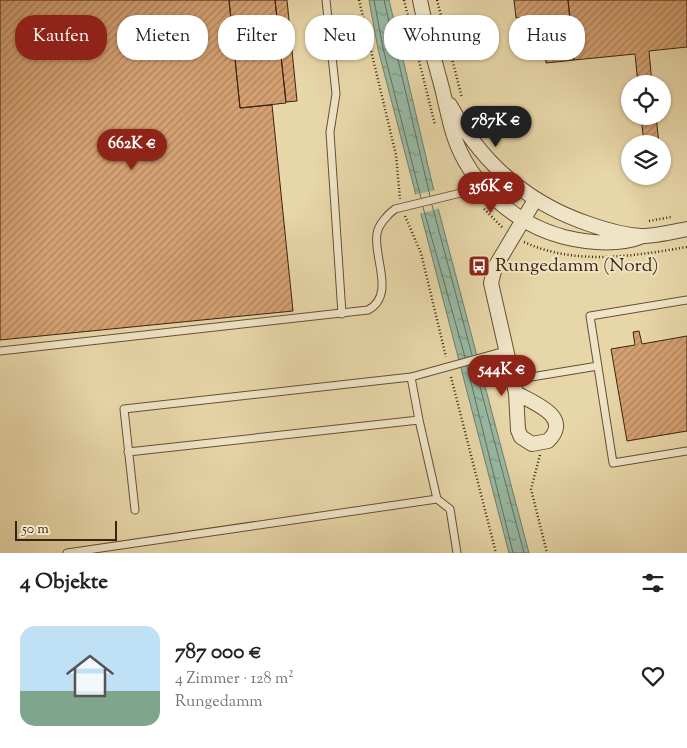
<!DOCTYPE html>
<html lang="de">
<meta charset="utf-8">
<style>
body{margin:0;font-family:"Sorts Mill Goudy",serif;background:#f6f6f6;color:#222;height:100vh;display:flex;flex-direction:column;font-size:19px;white-space:nowrap}
*{box-sizing:border-box;margin:0}
p{font-size:16px;color:#767676}
.icon{flex:none;width:28px;height:28px;fill:none;stroke:currentColor;stroke-width:2;stroke-linecap:round;stroke-linejoin:round}
.map{position:relative;height:553px;overflow:hidden}
.drawer{display:flex;flex-direction:column;background:#fff;flex:1}
.drawer>*{flex:none}
.guide{position:absolute;left:15px;top:15px;width:658px;height:45px;display:flex;gap:10px}
.tools{position:absolute;left:621px;top:75px;display:grid;gap:10px}
.tools a{display:grid;place-items:center;width:50px;height:50px;border-radius:50%;background:#fff;box-shadow:0 1px 4px #0004;font-size:25px}
.scale{position:absolute;left:15px;bottom:12px;width:102px;box-sizing:border-box;padding-left:5px;border:2px solid #3c2310;border-top:0;font-size:14px;line-height:18px;white-space:nowrap;color:#3c2310;-webkit-text-stroke:4px #efe4c6;paint-order:stroke}
.price{position:absolute;translate:-50% -42px;padding:0 11px;border-radius:18px;background:#8f2418;color:#fff;font-size:16px;line-height:32px;filter:drop-shadow(0 1px 2px #0008)}
.price::after{content:'';position:absolute;left:50%;top:30px;width:15px;height:11px;margin-left:-8px;background:inherit;clip-path:polygon(0 0,100% 0,50% 100%)}
.price.selected{background:#222;color:#fff}
ul{padding:0;list-style:none}
li{display:flex;align-items:center;gap:15px;height:125px;padding:0 20px}
li span{display:grid;place-items:center;flex:none;width:140px;height:100px;border-radius:15px;color:#555}
li>.icon{margin-inline-start:auto}
span .icon{width:60px;height:60px;fill:#fffc;stroke-width:1}
li b{font-size:21px}
h2{display:flex;justify-content:space-between;align-items:center;height:60px;padding:0 20px;font-size:21px}
.tag{padding:0 18px;border-radius:20px;background:#fff;box-shadow:0 1px 4px #0004;font-size:18px;line-height:45px}
.tag.selected{background:#8f2418;color:#fff}
.map>svg:first-child{display:block}
.water{fill:url(#water-ripples);stroke:#737e69}
.pier{fill:#e7d6a8}
.lines{fill:none;stroke-linecap:round;stroke-linejoin:round}
.shore{stroke:#6a6e5a;stroke-width:1}
.building{fill:url(#building-hatch);stroke:#3c2310}
.lane-casing{stroke:#675036;stroke-width:9}
.street-casing{stroke:#675036;stroke-width:16}
.path{stroke:#3c2310;stroke-width:2.5;stroke-dasharray:1 2.5;stroke-linecap:butt}
.lane{stroke:#efe4c6;stroke-width:7}
.street{stroke:#efe4c6;stroke-width:14}
.labels{text-anchor:middle;dominant-baseline:central;stroke-width:4;stroke-linejoin:round;paint-order:stroke}
.poi-label{font-size:19px;fill:#3c2310;stroke:#efe4c6;text-anchor:start}
</style>
<div class="map">
<svg width="687" height="553" viewBox="0 0 687 553">
<defs>
<pattern id="water-ripples" width="26" height="14" patternUnits="userSpaceOnUse" patternTransform="scale(1.25)"><rect width="26" height="14" fill="#97baa4"/><path d="M2 4q2-2 4 0t4 0M15 11q2-2 4 0t4 0" fill="none" stroke="#7c9784"/></pattern>
<pattern id="building-hatch" width="6" height="6" patternUnits="userSpaceOnUse" patternTransform="scale(1.25)"><rect width="6" height="6" fill="#d5a173"/><path d="M-1 1l2-2M0 6l6-6M5 7l2-2" fill="none" stroke="#ae835d"/></pattern>
</defs>
<rect width="100%" height="100%" fill="#e7d6a8"/>
<filter id="stains"><feTurbulence type="fractalNoise" baseFrequency=".004" numOctaves="4"/><feColorMatrix values="0 0 0 0 .2 0 0 0 0 .09 0 0 0 0 .02 0 0 0 .5 -.17"/></filter>
<radialGradient id="worn" r=".72"><stop offset=".6" stop-color="#630" stop-opacity="0"/><stop offset="1" stop-color="#630" stop-opacity=".3"/></radialGradient>
<path class="water" d="M369 0H389L438 208 529 553H509L378 49Z"/>
<path class="pier" d="M436 190 441 208 418 214 413 195Z"/>
<g class="lines">
<path class="shore" d="M374 0 383 48 421 198
M384 0 430 196
M432 205 472 355
M423 207 465 357
M474 364 524 553
M467 366 513 553"/>
</g>
<path class="building" d="M0 0H229L240 108 272 105 293 311 0 340Z
M229 0H275L286 103 240 108Z
M275 0H287L297 101 286 102Z
M514 0H568L574 60 546 63 541 16 532 17 533 21H526V17L516 18Z
M568 0H687V47L649 51 652 84H638L635 54 574 60Z
M641 116H656L659 144H644Z
M639 331 642 344 687 336V431L627 441 611 349 635 345 633 332Z"/>
<g class="lines">
<g class="lane-casing">
<path id="lane" d="M326 0 336 94 330 132 342 314
M687 300 590 316 613 463 687 451
M0 351 368 310C396 295 373 257 377 234 378 225 388 214 395 209L469 191 498 171
M411 377 419 420
M513 380 598 366
M128 452 419 420 437 499
M135 510 124 409 411 377 505 351
M67 553 437 499 450 509 457 553"/>
</g>
<g class="street-casing">
<path id="street" d="M420 0C426 30 434 59 442 88 446 104 449 121 454 136 470 185 515 224 564 237 589 243 618 246 643 236
M450 105C481 162 526 203 589 224 606 230 623 235 641 236 656 236 672 232 687 229
M516 393C534 403 573 417 548 441L532 444 521 437 518 430 516 393 491 283 495 267 535 200"/>
</g>
<path class="path" d="M359 0 396 155 400 199
M404 0 435 125
M437 0 462 98
M484 209 503 228
M405 216 421 253 446 357
M649 221 671 217
M524 242C576 266 633 256 687 247
M451 377 496 553
M540 455 531 489 547 553"/>
<use href="#lane" class="lane"/>
<use href="#street" class="street"/>
</g>
<defs>
<g id="bus-square" transform="scale(1.125)"><rect x="-9" y="-9" width="18" height="18" rx="4" fill="#8f2418" stroke="#efe4c6"/><path d="M-5-6H5V4H4V6H2V4H-2V6H-4V4H-5ZM-3.5-4V0h7V-4ZM-3.5 1.2v1.5H-2V1.2ZM2 1.2v1.5H3.5V1.2Z" fill="#fff"/></g>
</defs>
<g fill-rule="evenodd">
<use href="#bus-square" x="479" y="266"/>
</g>
<g class="labels">
<g class="poi-label">
<text x="495" y="266">Rungedamm (Nord)</text>
</g>
</g>
<rect width="100%" height="100%" filter="url(#stains)"/>
<rect width="100%" height="100%" fill="url(#worn)"/>
</svg>
<div class="tools">
<a><svg class="icon" aria-label="locate" viewBox="0 0 24 24"><circle cx="12" cy="12" r="6"/><path d="M12 2v4M12 18v4M2 12h4M18 12h4"/></svg></a>
<a><svg class="icon" aria-label="layers" viewBox="0 0 24 24"><path d="M12 4l9 5-9 5-9-5zM3 14l9 5 9-5"/></svg></a>
</div>
<div class="scale">50 m</div>
<b class="price selected" style="left:496px;top:148px">787K €</b>
<b class="price" style="left:132px;top:171px">662K €</b>
<b class="price" style="left:491px;top:214px">356K €</b>
<b class="price" style="left:502px;top:397px">544K €</b>
<div class="guide">
<a class="tag selected">Kaufen</a>
<a class="tag">Mieten</a>
<a class="tag">Filter</a>
<a class="tag">Neu</a>
<a class="tag">Wohnung</a>
<a class="tag">Haus</a>
</div>
</div>
<section class="drawer">
<h2>4 Objekte<svg class="icon" aria-label="filters" viewBox="0 0 24 24"><path d="M4 7h16M4 17h16"/><circle cx="9" cy="7" r="2"/><circle cx="15" cy="17" r="2"/></svg></h2>
<ul>
<li><span style="background:linear-gradient(#bfe0f5 65%,#7fa58c 0)"><svg class="icon" aria-label="home" viewBox="0 0 24 24"><path d="M3 11l9-7 9 7M6 9v11h12V9"/></svg></span><div><b>787 000 €</b><p>4 Zimmer · 128 m²</p><p>Rungedamm</p></div><svg class="icon" aria-label="heart" viewBox="0 0 24 24"><path d="M12 20l-8-8c-3-5 5-10 8-4 3-6 11-1 8 4z"/></svg></li>
</ul>
</section>
